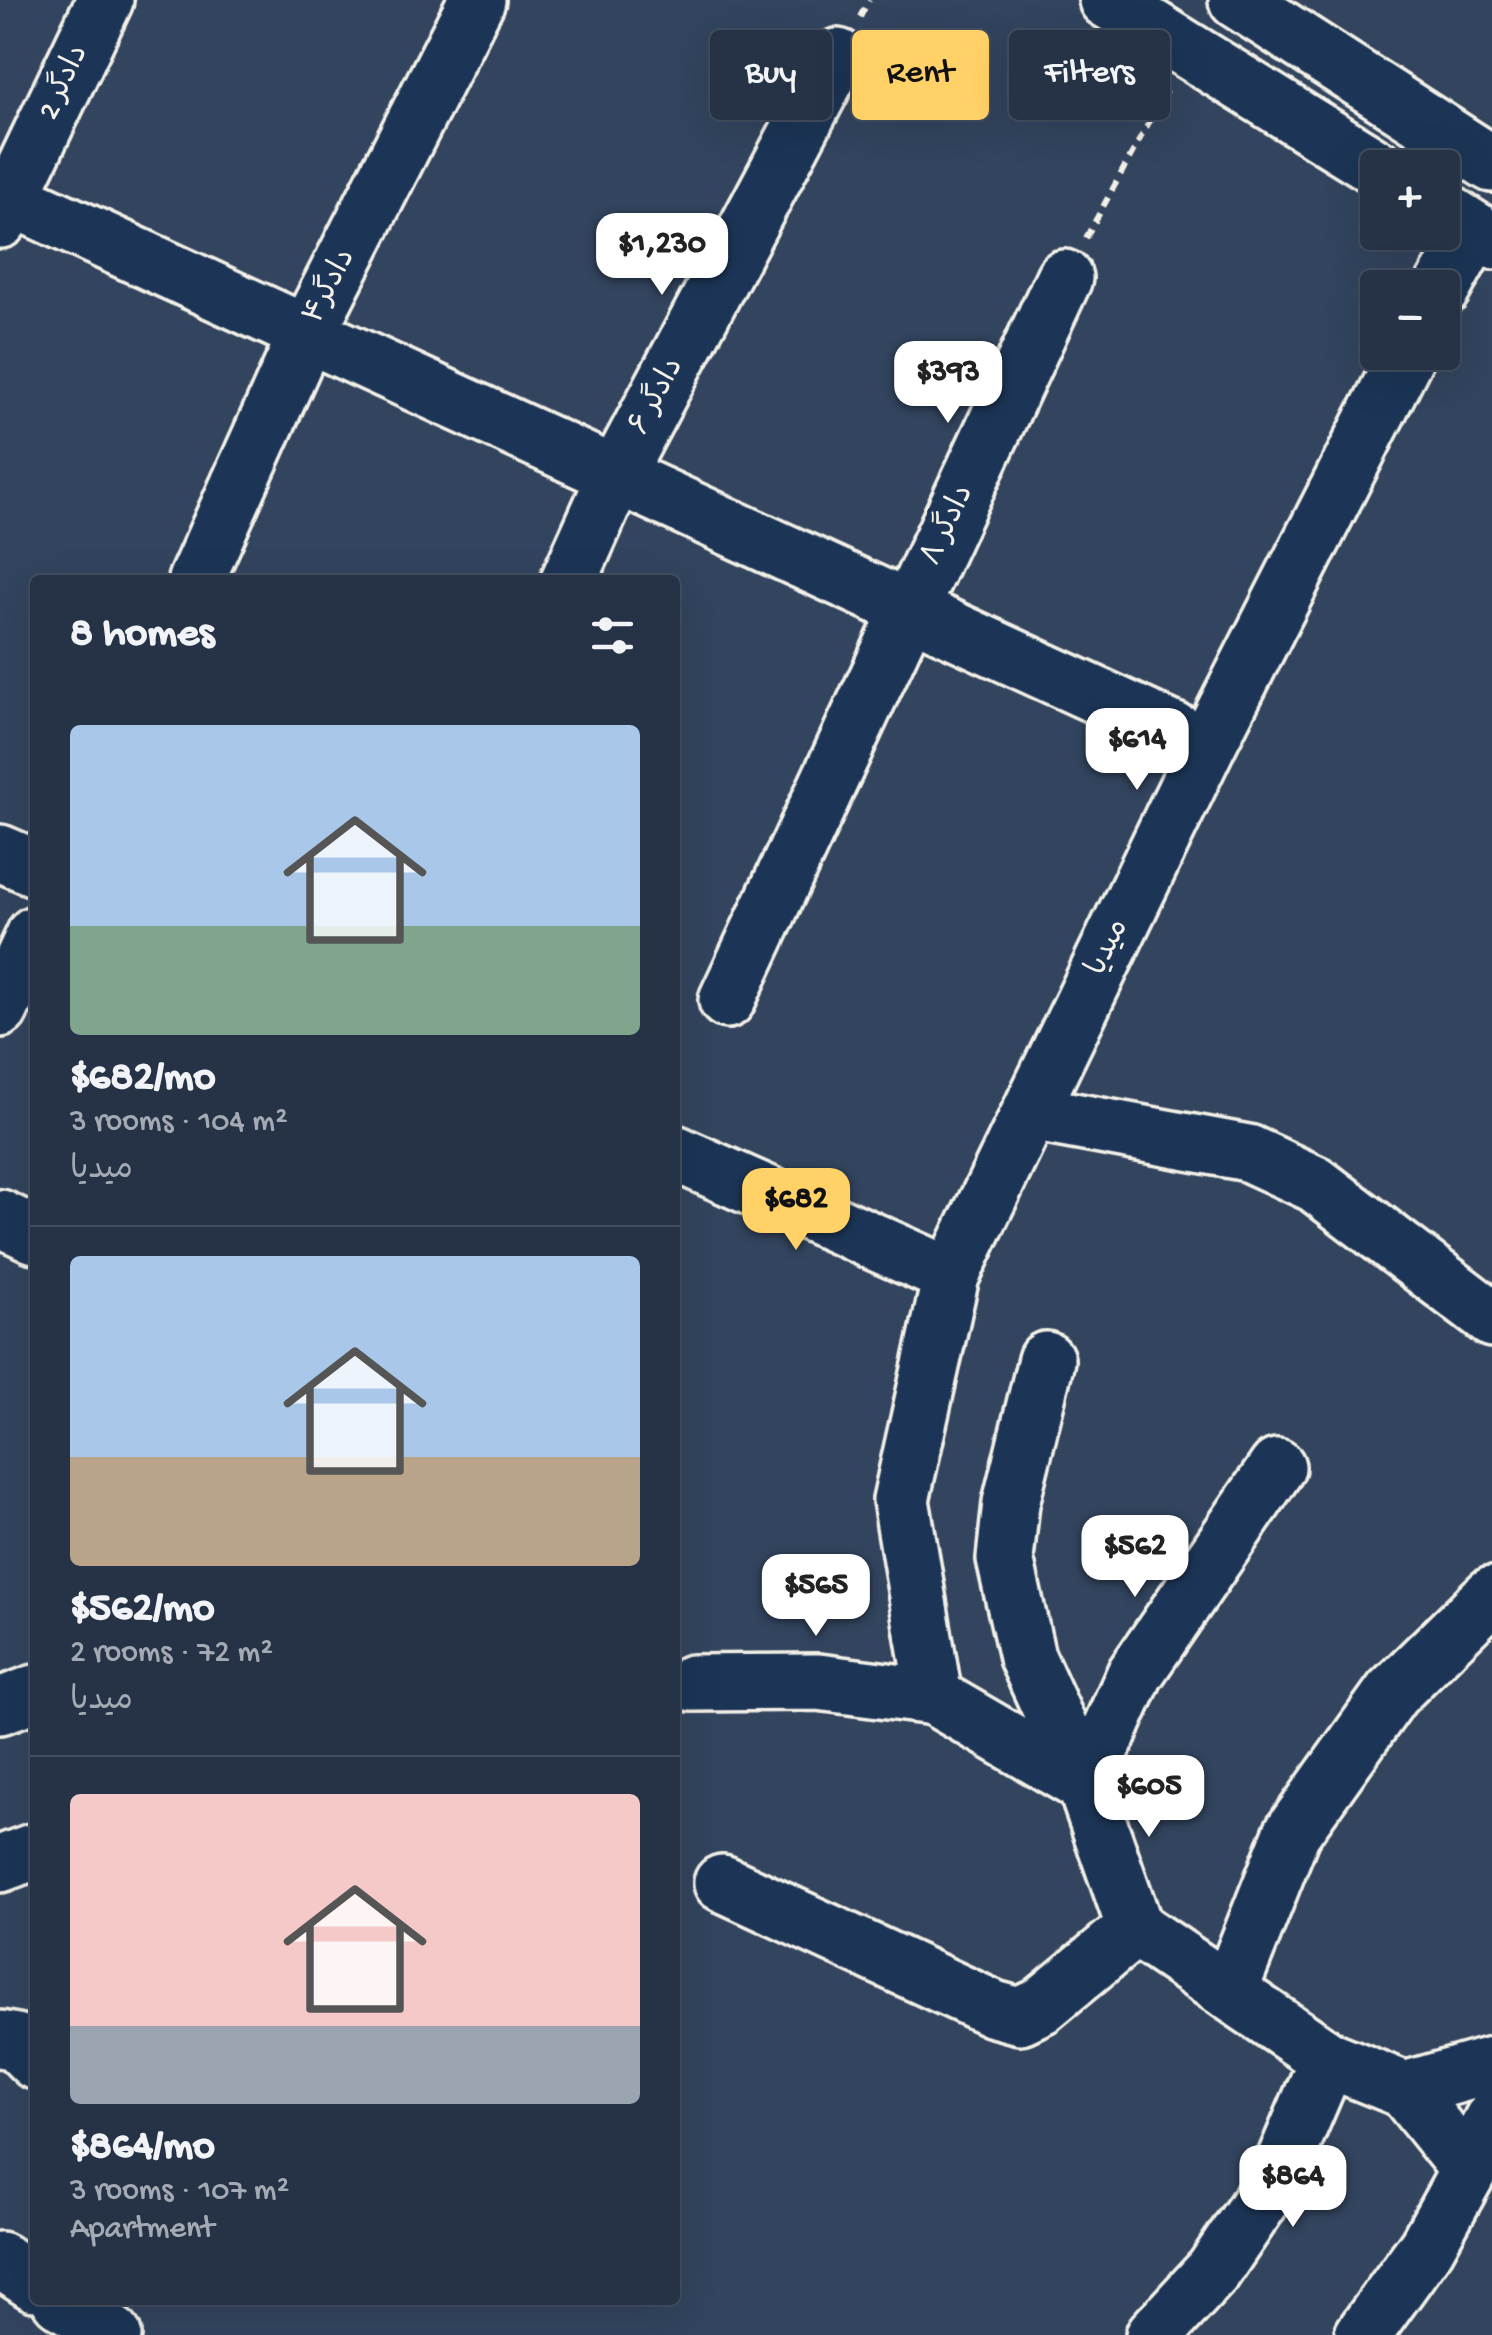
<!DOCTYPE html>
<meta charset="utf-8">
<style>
body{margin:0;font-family:"Gochi Hand","Playpen Sans Arabic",sans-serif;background:#2e3b4d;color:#f1f3f6;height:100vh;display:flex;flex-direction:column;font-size:38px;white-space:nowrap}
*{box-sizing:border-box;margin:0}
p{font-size:32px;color:#a4aab3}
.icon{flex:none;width:55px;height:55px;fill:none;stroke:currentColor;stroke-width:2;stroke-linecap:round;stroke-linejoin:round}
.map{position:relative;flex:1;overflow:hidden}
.panel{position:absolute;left:30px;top:575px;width:650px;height:1730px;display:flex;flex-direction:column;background:#263346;border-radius:10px;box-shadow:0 10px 40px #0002,0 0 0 2px #424e5f}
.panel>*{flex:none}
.banner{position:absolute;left:710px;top:30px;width:630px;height:90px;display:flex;gap:20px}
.controls{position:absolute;left:1360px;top:150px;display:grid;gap:20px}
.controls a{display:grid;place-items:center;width:100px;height:100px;border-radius:10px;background:#263346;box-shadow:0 10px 40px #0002,0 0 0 2px #424e5f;font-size:50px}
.price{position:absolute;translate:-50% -85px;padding:0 22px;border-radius:20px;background:#fff;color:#222;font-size:32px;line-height:65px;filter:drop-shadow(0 2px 5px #0008)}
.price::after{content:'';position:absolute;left:50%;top:60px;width:30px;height:22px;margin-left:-15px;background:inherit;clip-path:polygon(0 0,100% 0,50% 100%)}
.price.current{background:#ffd166;color:#111}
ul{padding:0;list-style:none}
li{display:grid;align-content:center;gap:20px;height:530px;padding:0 40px}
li+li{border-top:2px solid #424e5f}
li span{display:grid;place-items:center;height:310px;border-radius:10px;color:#555}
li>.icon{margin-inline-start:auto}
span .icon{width:180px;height:180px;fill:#fffc;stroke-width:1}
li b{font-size:42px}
h2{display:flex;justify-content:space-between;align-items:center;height:120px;padding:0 40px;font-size:42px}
.pill{padding:0 35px;border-radius:10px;background:#263346;box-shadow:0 10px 40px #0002,0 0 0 2px #424e5f;font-size:35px;line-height:90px}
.pill.current{background:#ffd166;color:#111}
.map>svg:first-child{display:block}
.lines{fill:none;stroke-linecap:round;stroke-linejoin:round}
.minor-casing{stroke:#f4f1e8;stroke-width:62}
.major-casing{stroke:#f4f1e8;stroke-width:62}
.path{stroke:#f4f1e8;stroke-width:6;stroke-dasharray:10 8;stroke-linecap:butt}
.minor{stroke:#1d3557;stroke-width:55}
.major{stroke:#1d3557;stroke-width:55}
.labels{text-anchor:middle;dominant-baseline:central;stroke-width:9;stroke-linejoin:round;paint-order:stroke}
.street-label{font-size:30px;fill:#f4f1e8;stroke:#1d3557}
</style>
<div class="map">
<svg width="1492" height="2335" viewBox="0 0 1492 2335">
<rect width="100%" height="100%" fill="#32445e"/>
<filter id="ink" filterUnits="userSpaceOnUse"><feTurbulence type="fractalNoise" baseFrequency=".01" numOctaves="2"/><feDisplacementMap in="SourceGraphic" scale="20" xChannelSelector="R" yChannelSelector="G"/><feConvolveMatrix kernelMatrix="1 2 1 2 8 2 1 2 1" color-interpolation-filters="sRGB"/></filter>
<g filter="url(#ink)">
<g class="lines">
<g class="minor-casing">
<path id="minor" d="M0 193 1207 746
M0 220 105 0
M1442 289 1475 230
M196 580 307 333 477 0
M569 580 616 475 838 57
M0 853 35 868
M727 1000 1064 278
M0 1009 35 934
M1030 1113 1248 1153 1315 1184 1492 1319
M675 1153 951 1276
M0 1218 35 1235
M1046 1360 1011 1503 1005 1559 1027 1657 1085 1785
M692 1683 818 1682 934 1697
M0 1706 35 1693
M1085 1785 1135 1674 1277 1467
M0 1864 35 1851
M722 1883 994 2009 1020 2016 1041 2006 1135 1928 1085 1785 934 1697 901 1500 951 1276 1207 746 1408 352
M1135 1928 1328 2059 1405 2090 1469 2170 1427 2246 1363 2335
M1229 1992 1292 1833 1392 1693 1492 1595
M0 2039 16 2042 35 2061
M1405 2090 1492 2065
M1469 2170 1492 2120
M0 2260 35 2283
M60 2300 113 2335
M1154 2335 1214 2270 1279 2174 1328 2059"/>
</g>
<g class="major-casing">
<path id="major" d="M1107 0 1378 168
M1237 0 1492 164
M1442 209 1492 241"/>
</g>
<path class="path" d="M860 17 869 0
M1086 238 1166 91"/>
<use href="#minor" class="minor"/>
<use href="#major" class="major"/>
</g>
</g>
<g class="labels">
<g class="street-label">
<text transform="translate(65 83) rotate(-65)">دادگر 2</text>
<text transform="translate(331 287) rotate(-63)">دادگر۴</text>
<text transform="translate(658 397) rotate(-62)">دادگر ۶</text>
<text transform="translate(949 526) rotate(-65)">دادگر ۸</text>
<text transform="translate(1109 948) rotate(-64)">میدیا</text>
</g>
</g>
</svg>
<div class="controls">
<a>+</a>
<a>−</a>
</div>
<b class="price" style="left:662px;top:298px">$1,230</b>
<b class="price" style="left:948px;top:426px">$393</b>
<b class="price" style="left:1137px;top:793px">$614</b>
<b class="price current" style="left:796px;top:1253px">$682</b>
<b class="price" style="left:1135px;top:1600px">$562</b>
<b class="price" style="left:816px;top:1639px">$565</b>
<b class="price" style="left:1149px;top:1840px">$605</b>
<b class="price" style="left:1293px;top:2230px">$864</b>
<div class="banner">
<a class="pill">Buy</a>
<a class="pill current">Rent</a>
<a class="pill">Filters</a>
</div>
<section class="panel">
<h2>8 homes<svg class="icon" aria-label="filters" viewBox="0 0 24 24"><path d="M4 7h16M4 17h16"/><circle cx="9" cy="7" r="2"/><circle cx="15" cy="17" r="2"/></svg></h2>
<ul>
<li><span style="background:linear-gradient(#a9c7e8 65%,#7fa58c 0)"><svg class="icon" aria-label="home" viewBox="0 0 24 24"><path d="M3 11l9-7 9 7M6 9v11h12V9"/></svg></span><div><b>$682/mo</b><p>3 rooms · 104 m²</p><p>میدیا</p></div></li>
<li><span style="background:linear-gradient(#a9c7e8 65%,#b9a48a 0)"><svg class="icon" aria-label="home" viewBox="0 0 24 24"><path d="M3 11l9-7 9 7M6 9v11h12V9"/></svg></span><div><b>$562/mo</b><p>2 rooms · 72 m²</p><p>میدیا</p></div></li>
<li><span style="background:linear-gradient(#f6c9c9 75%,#9aa5b1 0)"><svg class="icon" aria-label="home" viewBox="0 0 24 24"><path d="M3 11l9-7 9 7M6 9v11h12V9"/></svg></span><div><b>$864/mo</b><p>3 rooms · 107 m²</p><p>Apartment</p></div></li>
</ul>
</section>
</div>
